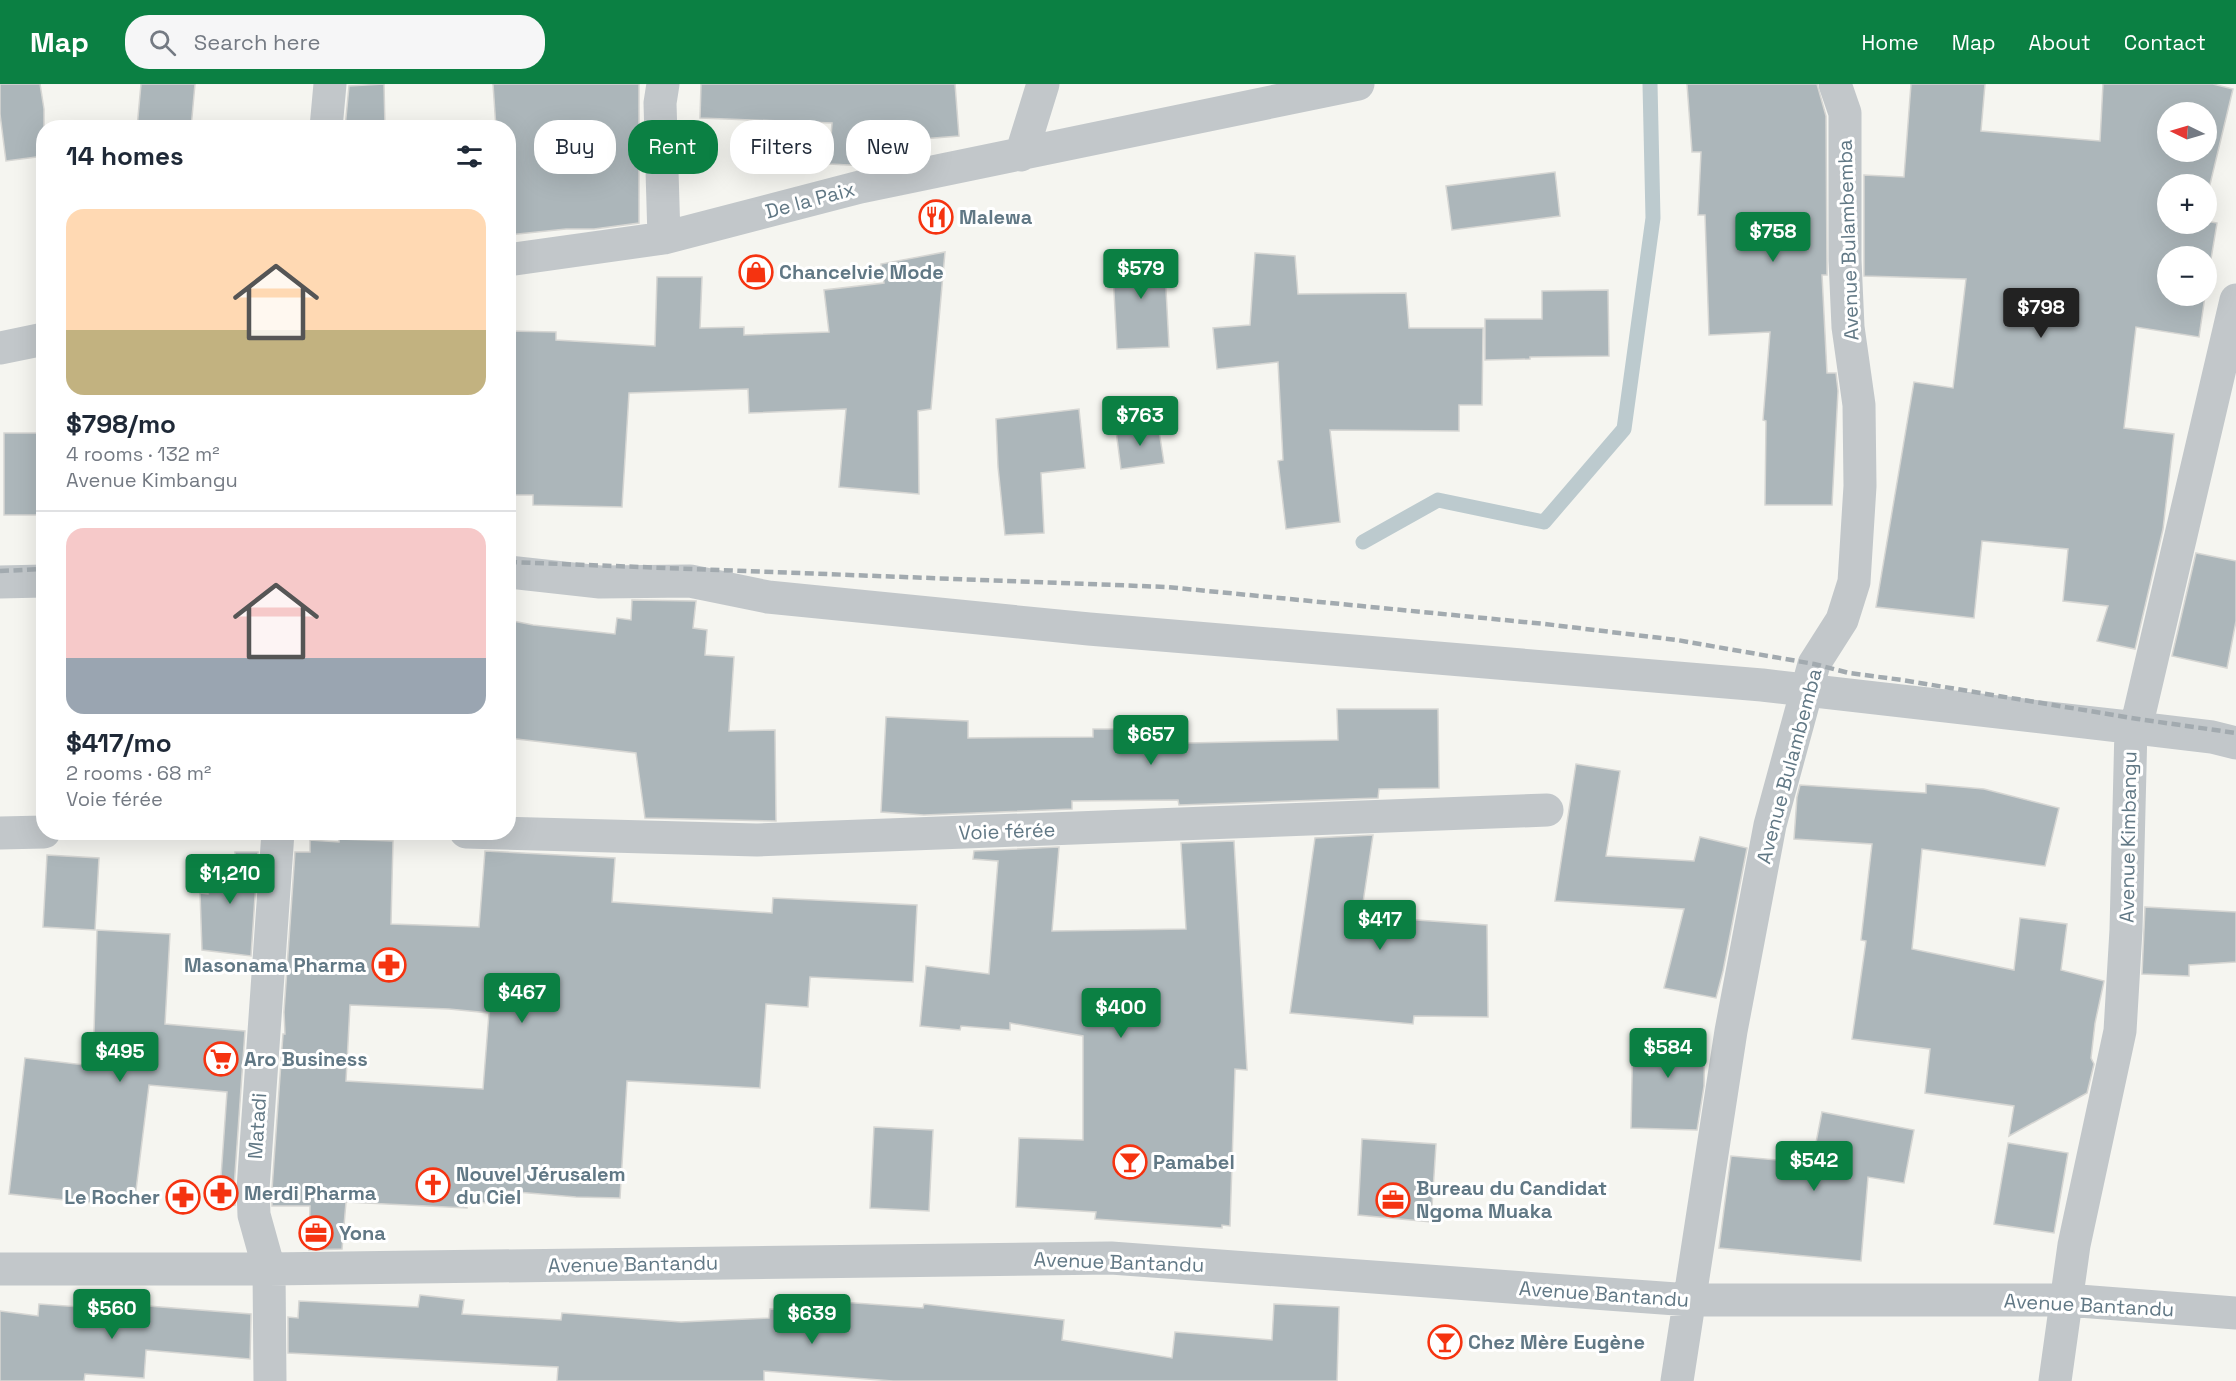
<!DOCTYPE html>
<meta charset="utf-8">
<style>
body{margin:0;font-family:"Space Grotesk",sans-serif;background:#f6f6f7;color:#1f2937;height:100vh;display:flex;flex-direction:column;font-size:22px;white-space:nowrap}
*{box-sizing:border-box;margin:0}
p{font-size:20px;color:#747a83}
.icon{flex:none;width:33px;height:33px;fill:none;stroke:currentColor;stroke-width:2;stroke-linecap:round;stroke-linejoin:round}
.map{position:relative;flex:1;overflow:hidden}
.panel{position:absolute;left:36px;top:36px;width:480px;height:720px;display:flex;flex-direction:column;background:#fff;border-radius:24px;box-shadow:0 6px 24px #0002}
.panel>*{flex:none}
.guide{position:absolute;left:534px;top:36px;width:570px;height:54px;display:flex;gap:12px}
.needle{width:39px;rotate:275deg}
.controls{position:absolute;left:2157px;top:18px;display:grid;gap:12px}
.controls a{display:grid;place-items:center;width:60px;height:60px;border-radius:50%;background:#fff;box-shadow:0 6px 24px #0002;font-size:30px}
.price{position:absolute;translate:-50% -51px;padding:0 14px;border-radius:6px;background:#0b8043;color:#fff;font-size:20px;line-height:39px;filter:drop-shadow(0 2px 3px #0008)}
.price::after{content:'';position:absolute;left:50%;top:36px;width:18px;height:14px;margin-left:-9px;background:inherit;clip-path:polygon(0 0,100% 0,50% 100%)}
.price.on{background:#222;color:#fff}
ul{padding:0;list-style:none}
li{display:grid;align-content:center;gap:12px;height:318px;padding:0 30px}
li+li{border-top:2px solid #e0e1e3}
li span{display:grid;place-items:center;height:186px;border-radius:18px;color:#555}
li>.icon{margin-inline-start:auto}
span .icon{width:108px;height:108px;fill:#fffc;stroke-width:1}
li b{font-size:26px}
h2{display:flex;justify-content:space-between;align-items:center;height:72px;padding:0 30px;font-size:26px}
.tag{padding:0 21px;border-radius:24px;background:#fff;box-shadow:0 6px 24px #0002;font-size:21px;line-height:54px}
.tag.on{background:#0b8043;color:#fff}
header{display:flex;align-items:center;gap:36px;box-sizing:border-box;height:84px;padding:0 30px;background:#0b8043;color:#fff}
header strong{font-size:28px}
nav{display:flex;gap:33px;margin-inline-start:auto;font-size:21px}
.search{width:420px;height:54px;background:#f6f6f7;display:flex;align-items:center;gap:15px;box-sizing:border-box;padding:0 21px;border-radius:24px;color:#747a83;font-size:22px}
.map>svg:first-child{display:block}
.lines{fill:none;stroke-linecap:round;stroke-linejoin:round}
.stream{stroke:#bccace;stroke-width:15}
.building{fill:#acb6ba;stroke:#d6d6d3;stroke-width:1.5;fill-rule:evenodd}
.minor{stroke:#c2c7ca;stroke-width:33}
.rail{stroke:#a2aaaf;stroke-width:4.5;stroke-dasharray:9 4.5;stroke-linecap:butt}
.labels{text-anchor:middle;dominant-baseline:central;stroke-width:6;stroke-linejoin:round;paint-order:stroke}
.street-label{font-size:20px;fill:#617885;stroke:#fff}
.poi-label{font-size:20px;font-weight:bold;fill:#617885;stroke:#fff;text-anchor:start}
</style>
<header>
<strong>Map</strong>
<div class="search"><svg class="icon" aria-label="search" viewBox="0 0 24 24"><circle cx="10" cy="10" r="6"/><path d="M15 15l6 6"/></svg>Search here</div>
<nav><a>Home</a><a>Map</a><a>About</a><a>Contact</a></nav>
</header>
<div class="map">
<svg width="2236" height="1297" viewBox="0 0 2236 1297">
<rect width="100%" height="100%" fill="#f5f5f0"/>
<g class="lines">
<path class="stream" d="M1363 458 1438 416 1544 438 1624 345 1653 134 1650 0"/>
</g>
<path class="building" d="M0 0H40L44 25V72L6 77 0 30Z
M141 0H195L191 44H137Z
M384 0 385 44H345L349 2Z
M493 0H639V139L594 145H566L508 151V44H496Z
M701 0H955L959 52 897 57 895 77 869 82 829 80 832 39 700 34Z
M1687 0H1817L1826 32 1827 191H1822L1827 289H1836L1838 307 1832 421H1765L1766 337 1763 336 1770 248 1709 251 1705 131H1698L1701 68H1692Z
M1911 0H1985L1981 47 2100 57 2103 0H2213L2233 5 2206 117V100H2168V140H2206V137L2217 139 2206 205V172H2168V212H2205L2199 253 2136 243 2124 344 2174 350 2163 445 2135 565 2097 557 2108 522 2063 517 2068 465 1982 457 1974 534 1876 523 1914 298 1953 304 1966 195 1864 192V91L1904 93ZM2168 28H2206V68H2168Z
M1555 88 1560 132 1452 146 1446 102Z
M1164 167 1169 263 1117 265 1112 170Z
M945 168 931 325 918 327 919 410 839 403 846 325 749 329 748 305 629 309 622 423 533 421V411H508V247L556 248V256L655 262 657 193H702L700 244 744 243V251L829 248 824 206 884 199 881 180Z
M1255 169 1295 172 1298 210 1406 209 1409 244H1483L1482 321H1459V347L1330 346 1340 438 1286 445 1278 377 1283 376 1278 278 1217 285 1213 244 1250 241Z
M1608 206 1609 272 1530 273V275L1485 276V235H1542V207Z
M1079 325 1085 384 1041 389 1044 449 1005 451 998 383 996 335Z
M1158 340 1164 379 1121 385 1116 347Z
M4 349H44V431H4Z
M2196 469 2236 477V537L2227 584 2172 572Z
M632 516 696 517 693 544 707 546 705 571 734 573 729 647 775 646 776 737 645 734 636 669 508 654V536L533 541 615 550 617 534 631 536Z
M1337 625H1438L1439 704 1379 705 1378 714 1179 721 1178 716 1072 717V725L924 731 881 728 886 633 968 637V654L1093 653V645H1187V659L1338 656Z
M1576 680 1620 687 1606 772 1694 777 1700 753 1747 764 1723 887 1716 914 1664 904 1684 825 1555 817Z
M1926 700 1984 705 2059 724 2045 782 1922 765 1912 865 2014 886 2020 834 2067 840 2061 886 2104 897 2095 939 2091 974 2094 980 2087 1009 2009 1052 2014 1022 1925 1009 1930 965 1852 955 1866 857 1861 856 1872 760 1794 755 1797 713 1800 701 1926 709Z
M1373 751 1361 832 1487 841 1488 933 1414 932 1413 940 1290 929 1315 754Z
M339 755 393 757 391 840 479 843 485 767 615 774 612 818 772 829 773 814 917 821 913 898 810 893 808 923 766 920 760 1004 627 997 620 1114 576 1113 492 1106 491 1119 467 1118V1124L346 1118 342 1165 309 1166 310 1122H272V1105L283 950H285L284 928 295 768H310V756L339 758ZM350 921 449 925 489 929 483 1005 346 997Z
M1234 757 1247 986 1235 985 1230 1142 1222 1141V1144L1095 1135 1096 1128 1016 1123 1019 1054 1083 1056V952L1010 939V946L961 942 960 946 920 942 926 882 989 890 998 777 973 775 974 767 1059 763 1052 847 1186 845 1181 759Z
M235 768H258L251 872 202 866 200 809 208 810V774H235Z
M47 771 99 774 95 846 43 843Z
M2145 823 2236 828V878L2189 881V892L2142 890Z
M97 846 170 850 165 940 245 947 234 1104 235 1121H219L227 1008 149 1001 135 1114H132L131 1117 103 1116 102 1120 9 1110 25 974 93 982Z
M1705 946 1704 1002 1697 1046 1631 1044 1633 948Z
M1822 1028 1914 1046 1904 1099 1868 1093 1861 1177 1719 1164 1731 1072 1812 1079Z
M874 1043 933 1046 929 1127 870 1124Z
M1362 1055 1436 1060 1431 1138 1358 1131Z
M2008 1059 2068 1069 2054 1149 1994 1140Z
M420 1211 464 1216 462 1230 561 1236 562 1229 681 1238 769 1234 770 1225 827 1227 828 1217 923 1224 924 1220 1064 1236 1062 1256 1172 1274 1175 1248 1272 1256 1274 1220 1339 1223 1337 1297H893L764 1287V1297H557L558 1283 288 1269V1233L298 1234 299 1217 418 1223Z
M109 1219 251 1230 250 1275 146 1266 144 1294 85 1290 84 1297H0V1227L38 1232 39 1220 108 1225Z"/>
<g class="lines">
<path class="minor" d="M663 0 660 19 664 154
M326 44 330 0
M1021 71 1043 0
M508 176 664 154 860 103 1358 0
M0 264 44 255
M508 488 600 498 690 497 768 513 1089 545 1762 601 2128 643 2212 653 2236 659
M0 498 44 497
M466 748 757 756 1547 726
M0 749 44 748
M0 1185H269L1111 1174 1690 1216H2066L2236 1229
M270 1297 269 1185 254 1131 253 1105 278 748
M1677 1297 1731 947 1770 741 1814 580 1842 536 1854 498 1860 402 1859 321 1848 243 1845 176V29L1835 0
M2055 1297 2074 1161 2120 947 2126 846 2131 644 2138 635 2236 216"/>
<path class="rail" d="M508 478 1167 503 1545 540 1677 556 1814 580 1849 589 1902 596 2138 635 2236 649
M0 487 44 485"/>
</g>
<defs>
<g id="restaurant-ring" transform="scale(1.725)"><circle r="9.5" fill="#fff" stroke="#f53310" stroke-width="1.5"/><path d="M-5-6h1v4h1v-4h1v4h1v-4h1v5L-1.5 .5V6h-2V.5L-5-1ZM5-6V6H3V1.5H1.5Q1.5-4 5-6Z" fill="#f53310"/></g>
<g id="shop-ring" transform="scale(1.725)"><circle r="9.5" fill="#fff" stroke="#f53310" stroke-width="1.5"/><path d="M-5-2.5h2.3a2.7 3.5 0 0 1 5.4 0H5L5.5 6h-11ZM-1.5-2.5h3a1.5 2.3 0 0 0-3 0Z" fill="#f53310"/></g>
<g id="pharmacy-ring" transform="scale(1.725)"><circle r="9.5" fill="#fff" stroke="#f53310" stroke-width="1.5"/><path d="M-2-6h4v4h4v4h-4v4h-4v-4h-4v-4h4Z" fill="#f53310"/></g>
<g id="supermarket-ring" transform="scale(1.725)"><circle r="9.5" fill="#fff" stroke="#f53310" stroke-width="1.5"/><path d="M-6-5.5h2.5l.6 2H6L4.5 2H-2.5L-4.4-4H-6ZM-1.5 3.2a1.3 1.3 0 1 0 .1 0ZM3 3.2a1.3 1.3 0 1 0 .1 0Z" fill="#f53310"/></g>
<g id="bar-ring" transform="scale(1.725)"><circle r="9.5" fill="#fff" stroke="#f53310" stroke-width="1.5"/><path d="M-6-5H6L.8 .8V4.5H3.5V6h-7V4.5H-.8V.8Z" fill="#f53310"/></g>
<g id="church-ring" transform="scale(1.725)"><circle r="9.5" fill="#fff" stroke="#f53310" stroke-width="1.5"/><path d="M-1.2-6h2.4v3.5h3.3v2.4h-3.3V6h-2.4V-.1h-3.3v-2.4h3.3Z" fill="#f53310"/></g>
<g id="office-ring" transform="scale(1.725)"><circle r="9.5" fill="#fff" stroke="#f53310" stroke-width="1.5"/><path d="M-6-3h4V-5.5h4V-3h4V5H-6ZM-1-4.5V-3h2v-1.5ZM-6 0V1H6V0Z" fill="#f53310"/></g>
</defs>
<g fill-rule="evenodd">
<use href="#restaurant-ring" x="936" y="133"/>
<use href="#shop-ring" x="756" y="188"/>
<use href="#pharmacy-ring" x="389" y="881"/>
<use href="#supermarket-ring" x="221" y="975"/>
<use href="#bar-ring" x="1130" y="1078"/>
<use href="#church-ring" x="433" y="1101"/>
<use href="#pharmacy-ring" x="221" y="1109"/>
<use href="#pharmacy-ring" x="183" y="1113"/>
<use href="#office-ring" x="1393" y="1116"/>
<use href="#office-ring" x="316" y="1149"/>
<use href="#bar-ring" x="1445" y="1258"/>
</g>
<g class="labels">
<g class="street-label">
<text transform="translate(810 116) rotate(-15)">De la Paix</text>
<text transform="translate(1848 156) rotate(-92)">Avenue Bulambemba</text>
<text transform="translate(1789 682) rotate(-75)">Avenue Bulambemba</text>
<text transform="translate(1007 747) rotate(-2)">Voie férée</text>
<text transform="translate(2128 753) rotate(-89)">Avenue Kimbangu</text>
<text transform="translate(257 1042) rotate(-86)">Matadi</text>
<text transform="translate(1119 1178) rotate(2)">Avenue Bantandu</text>
<text transform="translate(633 1180) rotate(-1)">Avenue Bantandu</text>
<text transform="translate(1604 1210) rotate(4)">Avenue Bantandu</text>
<text transform="translate(2089 1221) rotate(3)">Avenue Bantandu</text>
</g>
<g class="poi-label">
<text x="959" y="133">Malewa</text>
<text x="779" y="188">Chancelvie Mode</text>
<text x="366" y="881" text-anchor="end">Masonama Pharma</text>
<text x="244" y="975">Aro Business</text>
<text x="1153" y="1078">Pamabel</text>
<text x="456" y="1090">Nouvel Jérusalem<tspan x="456" dy="23">du Ciel</tspan></text>
<text x="1416" y="1104">Bureau du Candidat<tspan x="1416" dy="23">Ngoma Muaka</tspan></text>
<text x="244" y="1109">Merdi Pharma</text>
<text x="160" y="1113" text-anchor="end">Le Rocher</text>
<text x="339" y="1149">Yona</text>
<text x="1468" y="1258">Chez Mère Eugène</text>
</g>
</g>
</svg>
<div class="controls">
<a><svg class="needle" viewBox="-14 -14 28 28"><path d="M0-13l5 13h-10z" fill="#e53935"/><path d="M0 13l5-13h-10z" fill="#747a83"/></svg></a>
<a>+</a>
<a>−</a>
</div>
<b class="price" style="left:1773px;top:179px">$758</b>
<b class="price" style="left:1141px;top:216px">$579</b>
<b class="price on" style="left:2041px;top:255px">$798</b>
<b class="price" style="left:1140px;top:363px">$763</b>
<b class="price" style="left:1151px;top:682px">$657</b>
<b class="price" style="left:230px;top:821px">$1,210</b>
<b class="price" style="left:1380px;top:867px">$417</b>
<b class="price" style="left:522px;top:940px">$467</b>
<b class="price" style="left:1121px;top:955px">$400</b>
<b class="price" style="left:1668px;top:995px">$584</b>
<b class="price" style="left:120px;top:999px">$495</b>
<b class="price" style="left:1814px;top:1108px">$542</b>
<b class="price" style="left:112px;top:1256px">$560</b>
<b class="price" style="left:812px;top:1261px">$639</b>
<div class="guide">
<a class="tag">Buy</a>
<a class="tag on">Rent</a>
<a class="tag">Filters</a>
<a class="tag">New</a>
</div>
<section class="panel">
<h2>14 homes<svg class="icon" aria-label="filters" viewBox="0 0 24 24"><path d="M4 7h16M4 17h16"/><circle cx="9" cy="7" r="2"/><circle cx="15" cy="17" r="2"/></svg></h2>
<ul>
<li><span style="background:linear-gradient(#ffd9b3 65%,#c2b280 0)"><svg class="icon" aria-label="home" viewBox="0 0 24 24"><path d="M3 11l9-7 9 7M6 9v11h12V9"/></svg></span><div><b>$798/mo</b><p>4 rooms · 132 m²</p><p>Avenue Kimbangu</p></div></li>
<li><span style="background:linear-gradient(#f6c9c9 70%,#9aa5b1 0)"><svg class="icon" aria-label="home" viewBox="0 0 24 24"><path d="M3 11l9-7 9 7M6 9v11h12V9"/></svg></span><div><b>$417/mo</b><p>2 rooms · 68 m²</p><p>Voie férée</p></div></li>
</ul>
</section>
</div>
